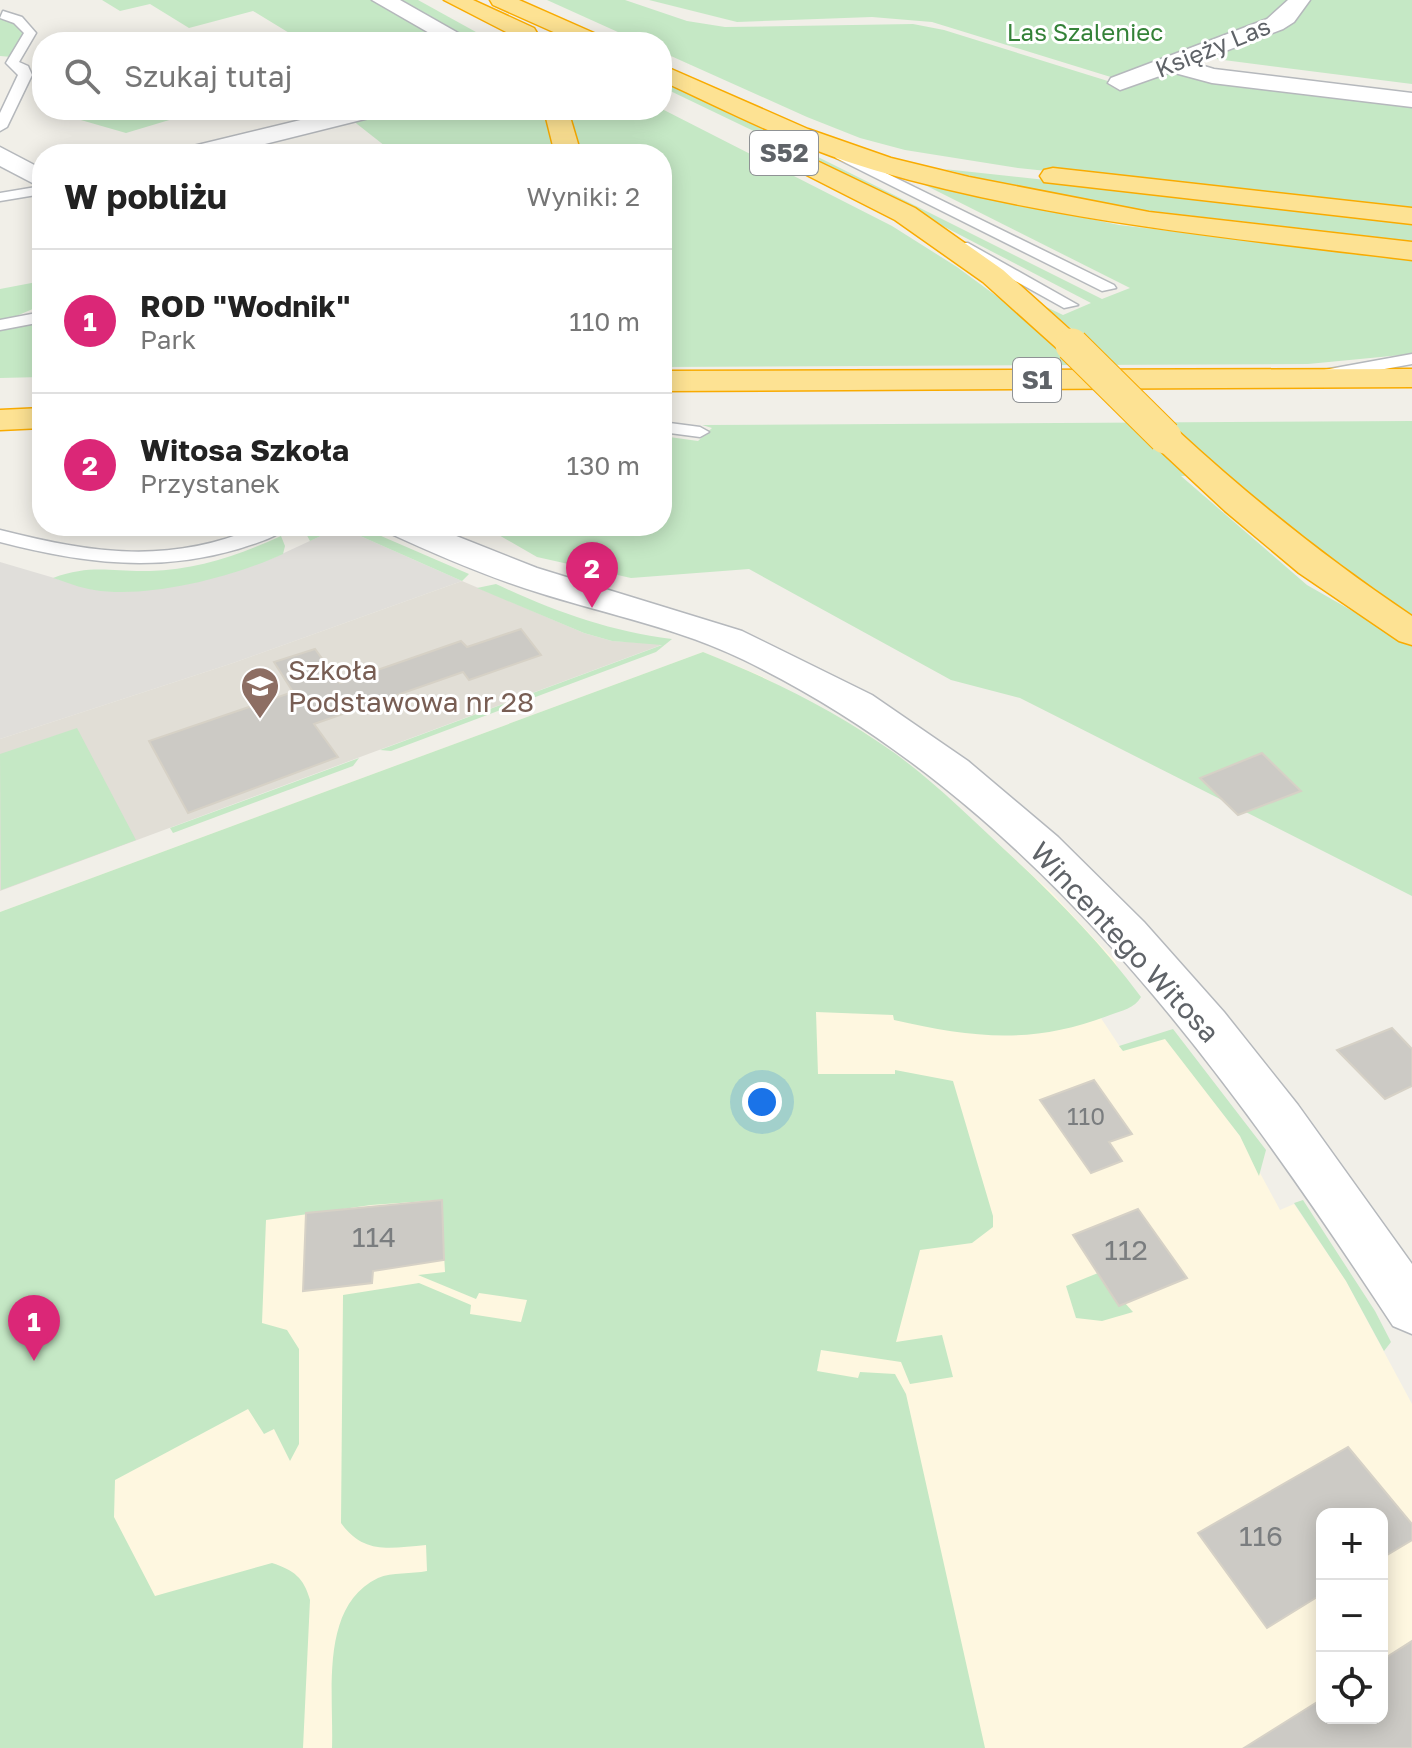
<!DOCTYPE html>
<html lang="pl">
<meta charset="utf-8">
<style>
:root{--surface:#fff;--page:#f2f2f2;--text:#222;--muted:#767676;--line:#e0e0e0;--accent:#db2777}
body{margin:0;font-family:"Golos Text",sans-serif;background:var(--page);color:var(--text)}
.controls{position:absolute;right:24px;bottom:24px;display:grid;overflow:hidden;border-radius:16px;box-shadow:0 4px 20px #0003}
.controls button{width:72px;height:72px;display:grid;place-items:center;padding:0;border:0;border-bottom:2px solid var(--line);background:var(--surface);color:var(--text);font:40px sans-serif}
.you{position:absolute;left:762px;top:1102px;width:28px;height:28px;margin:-20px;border:6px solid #fff;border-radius:50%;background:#1a73e8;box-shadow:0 0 0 12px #1a73e833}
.badge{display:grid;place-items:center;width:52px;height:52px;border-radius:50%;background:var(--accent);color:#fff;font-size:26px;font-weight:700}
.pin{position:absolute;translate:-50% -66px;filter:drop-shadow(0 2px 4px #0008)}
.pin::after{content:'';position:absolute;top:42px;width:28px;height:24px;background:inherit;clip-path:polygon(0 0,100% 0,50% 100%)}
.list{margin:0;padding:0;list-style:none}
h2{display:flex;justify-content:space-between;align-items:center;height:104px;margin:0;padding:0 32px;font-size:34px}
h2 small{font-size:26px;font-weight:400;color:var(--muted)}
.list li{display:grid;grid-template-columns:52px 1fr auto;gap:24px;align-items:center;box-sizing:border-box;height:144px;padding:0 32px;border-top:2px solid var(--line)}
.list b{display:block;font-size:30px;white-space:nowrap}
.list p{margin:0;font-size:26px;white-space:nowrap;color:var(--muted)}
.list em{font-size:26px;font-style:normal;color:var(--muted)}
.icon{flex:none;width:44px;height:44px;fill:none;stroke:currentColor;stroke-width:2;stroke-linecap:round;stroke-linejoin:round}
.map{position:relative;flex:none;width:1412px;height:1748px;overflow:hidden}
.search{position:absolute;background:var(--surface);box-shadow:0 4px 20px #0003;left:32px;top:32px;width:640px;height:88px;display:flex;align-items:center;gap:20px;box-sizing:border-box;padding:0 28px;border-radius:32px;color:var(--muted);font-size:30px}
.panel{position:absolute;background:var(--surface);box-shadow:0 4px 20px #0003;left:32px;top:144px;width:640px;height:392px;border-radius:32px}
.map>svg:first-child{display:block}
.commercial{fill:#fef7e0;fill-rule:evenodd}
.industrial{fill:#e0deda}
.education{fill:#e1ded6}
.green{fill:#c5e8c5}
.building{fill:#cccac5;stroke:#d6d1c6;stroke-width:2}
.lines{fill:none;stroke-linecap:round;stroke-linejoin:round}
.service-casing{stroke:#b5b8bc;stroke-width:3}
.minor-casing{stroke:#b5b8bc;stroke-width:3}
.tertiary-casing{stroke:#b5b8bc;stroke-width:3}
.motorway-casing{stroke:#f9ab00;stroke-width:3}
.service{fill:#fff;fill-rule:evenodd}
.minor{fill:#fff;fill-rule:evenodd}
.tertiary{fill:#fff;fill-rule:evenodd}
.motorway{fill:#fde293;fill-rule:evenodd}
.motorway-bridge-casing{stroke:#f9ab00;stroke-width:35;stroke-linecap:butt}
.motorway-bridge{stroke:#fde293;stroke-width:33}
.labels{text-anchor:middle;stroke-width:6;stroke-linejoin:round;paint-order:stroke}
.far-park-label{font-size:24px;fill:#348238;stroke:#fff}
.far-street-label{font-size:24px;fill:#5f6368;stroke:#fff}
.number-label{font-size:24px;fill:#7a7d7f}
.shield{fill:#fff;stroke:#8f9295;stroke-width:2}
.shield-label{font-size:26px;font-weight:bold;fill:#5f6368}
.education-label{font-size:28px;fill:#785e54;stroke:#fff;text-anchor:start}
.street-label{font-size:28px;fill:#5f6368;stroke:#fff}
.near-number-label{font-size:28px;fill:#7a7d7f}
</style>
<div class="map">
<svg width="1412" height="1748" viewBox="0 0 1412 1748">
<rect width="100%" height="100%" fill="#f1efe8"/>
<path class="commercial" d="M703 652 761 676 867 734 943 793 1052 893 1115 961 1130 1000 1097 1012 1122 1050 1165 1038 1240 1136 1280 1210 1294 1204 1346 1281 1412 1404V1748H244L52 1673 0 912ZM1322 1514H1382V1718H1322Z"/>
<path class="industrial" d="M340 527 462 581 233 663 0 739V562L95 590 179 585 271 559Z"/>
<path class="education" d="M462 581 584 633 612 641 664 644 0 891V739L233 663Z"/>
<g class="green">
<path d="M102 0H377L455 42H304L253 11 189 28 150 4 120 11Z"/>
<path d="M390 0H418L494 42H469Z"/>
<path d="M547 0H625L687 21 725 27 913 24 944 30 1111 82 1107 84 1116 89 1166 73 1412 103V209L1018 168 905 150 860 138 807 117 662 52V42H640Z"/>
<path d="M649 0H1291L1279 16 1114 78 932 22 872 17 737 22Z"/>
<path d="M1308 0H1412V84L1216 59Z"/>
<path d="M0 18C11 20 23 25 25 36L12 57 0 56Z"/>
<path d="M662 79 1102 299 1130 288 921 183 1119 225 1412 259V354L1308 364 662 367V154H580L568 110 662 109 892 226 957 267 1010 306 1068 330 1072 329 1038 303 1063 315 1091 303 837 171 662 87Z"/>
<path d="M46 110H149L176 118 126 133Z"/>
<path d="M381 110H543L555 154H356L385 146 352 120Z"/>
<path d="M944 169 1412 220V241L1133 209 1043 195Z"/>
<path d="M42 281V305L0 323V289Z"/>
<path d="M42 321V377L0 378V329Z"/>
<path d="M1412 421V620L1218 476H1181L1307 585 1412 645V896L1020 698 951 680 749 569 631 578 537 557 483 526H662V436L698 441 712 428 702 425Z"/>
<path d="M306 526H358L469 574 462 581 340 527 310 541 304 530Z"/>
<path d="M281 536 285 546 283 554C233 577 149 599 94 590 80 588 66 582 53 578 92 564 110 572 150 571 196 570 239 555 281 536Z"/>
<path d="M496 584C554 611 608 631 672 639L656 652 391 751 380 750 662 645 612 641 584 633 477 588Z"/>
<path d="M703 652C771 679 836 711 896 754 935 783 970 817 1005 850 1055 896 1101 943 1141 997 1135 1008 1121 1011 1110 1015 1033 1045 973 1038 894 1020L893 1015 816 1012 818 1074H895V1070L953 1081 993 1216V1227L972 1243 920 1250 896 1342 942 1335 953 1377 910 1384 901 1362 821 1350 817 1371 858 1378 860 1372 895 1374 906 1394 985 1748H332C334 1694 319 1606 378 1578 392 1572 412 1574 427 1571L426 1545C390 1548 364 1555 341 1523L343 1295 419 1283 471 1305 470 1314 521 1322 527 1300 479 1293 476 1299 418 1275 445 1272 441 1200 371 1205 266 1220 262 1323 287 1330 299 1349V1444L290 1461 274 1429 264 1434 248 1409 115 1480 114 1517 155 1596 272 1563C294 1570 304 1578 310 1600L303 1748H0V912Z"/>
<path d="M77 728 136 840 1 890 0 754Z"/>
<path d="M359 758 353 766 173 833 170 828Z"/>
<path d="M1173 1029 1266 1150 1259 1176 1240 1136 1165 1039 1123 1051 1119 1046Z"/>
<path d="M1303 1200 1375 1311 1391 1342 1384 1351 1346 1281 1294 1203Z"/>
<path d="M1098 1273 1133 1312 1102 1321 1076 1318 1066 1286Z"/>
</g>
<g class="building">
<path d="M521 629 541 655 469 680 463 672 314 724 338 757 188 813 149 741 293 692 274 662 315 649 340 683 461 641 467 647Z"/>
<path d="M1262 753 1301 791 1238 815 1200 778Z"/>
<path d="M1392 1028 1412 1049V1086L1385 1099 1337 1050Z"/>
<path d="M1094 1080 1132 1134 1109 1142 1122 1161 1091 1173 1040 1100Z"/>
<path d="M442 1200 444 1260 373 1271 372 1283 303 1291 306 1213Z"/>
<path d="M1138 1209 1187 1278 1119 1306 1073 1235Z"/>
<path d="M1348 1447 1412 1524V1540L1382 1558V1514H1322V1594L1267 1628 1198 1533Z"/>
<path d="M1412 1641V1748H1244L1322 1699V1718H1382V1660Z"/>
</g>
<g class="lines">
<defs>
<g id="service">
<path d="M3 11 22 17 36 33 19 62 28 66 32 75 7 127 0 131V113L18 75 6 63 24 33 14 23 0 18Z"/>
<path d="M841 151 1114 285 1116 288 1102 291 836 158 834 155Z"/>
<path d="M42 186V194L0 201V193Z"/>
<path d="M958 243H968L1078 305 1064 308 958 249Z"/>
<path d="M42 312V322L0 330V320Z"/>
<path d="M1412 354V364L1324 380 1315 375 1324 370Z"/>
<path d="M662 422 700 427 709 432 700 437 662 432Z"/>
<path d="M261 526H288C277 538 253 544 238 549 156 573 81 563 0 542V530C95 554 169 565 261 526Z"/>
</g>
<g id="minor">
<path d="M372 0H400L474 42H445Z"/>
<path d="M1288 0H1310L1294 22 1283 29 1194 63 1214 69 1412 93V107L1212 83 1171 72 1120 90 1108 83 1111 78 1267 19Z"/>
<path d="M342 110H384L381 115 225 154H181L185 148Z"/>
</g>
<g id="tertiary">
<path d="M0 147 42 169V188L0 166Z"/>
<path d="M383 526H431L537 568 742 631 872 695 968 761 1058 837 1144 922 1224 1012 1298 1105 1412 1264V1334L1393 1326C1222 1066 1032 800 744 660 681 629 610 615 543 594 490 578 439 556 389 533Z"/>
</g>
<g id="motorway">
<path d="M444 0H473L534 28 537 33 526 40 518 38Z"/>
<path d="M490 0H519L603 37 607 42H576L493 5Z"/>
<path d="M662 65 808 129 891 158 969 177 1149 212 1412 242V260C1232 238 1049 221 874 170 801 149 731 113 662 81Z"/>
<path d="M544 110H568L581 154H555Z"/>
<path d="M790 148 915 208 1003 270 1087 345 1083 352H1061L983 282 895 220 781 162 777 156Z"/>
<path d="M1053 168 1412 208V224L1044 182 1040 176 1044 170Z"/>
<path d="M1412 369V387L662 391V371Z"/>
<path d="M42 408V428L0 430V410Z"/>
<path d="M1165 427 1177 430C1252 499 1327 559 1412 616V645L1399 641 1299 573 1225 511 1153 444 1148 437 1153 430Z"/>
</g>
</defs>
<use href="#service" class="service-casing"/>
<use href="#minor" class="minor-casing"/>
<use href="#tertiary" class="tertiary-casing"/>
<use href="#motorway" class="motorway-casing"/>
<use href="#service" class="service"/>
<use href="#minor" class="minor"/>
<use href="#tertiary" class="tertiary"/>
<use href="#motorway" class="motorway"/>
<defs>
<path id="motorway-bridge" d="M1072 345 1165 437"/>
</defs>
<use href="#motorway-bridge" class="motorway-bridge-casing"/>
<use href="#motorway-bridge" class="motorway-bridge"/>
</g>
<defs>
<symbol id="school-pin" viewBox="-11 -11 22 30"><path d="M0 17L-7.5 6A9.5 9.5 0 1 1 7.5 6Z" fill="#8d6e63" stroke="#fff"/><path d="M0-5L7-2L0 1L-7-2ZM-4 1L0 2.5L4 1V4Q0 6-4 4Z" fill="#fff"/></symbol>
</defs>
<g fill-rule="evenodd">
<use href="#school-pin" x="238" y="664" width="44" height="60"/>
</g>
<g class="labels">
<g class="far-park-label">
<text x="1085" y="41">Las Szaleniec</text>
</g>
<g class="far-street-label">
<text transform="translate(1213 48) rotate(-22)" y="8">Księży Las</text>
</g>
<g class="number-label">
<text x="1086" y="1125">110</text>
</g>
<g class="shield">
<rect x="750" y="131" width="68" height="44" rx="6"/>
<rect x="1013" y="358" width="48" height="44" rx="6"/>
</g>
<g class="shield-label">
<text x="784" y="162">S52</text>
<text x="1037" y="389">S1</text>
</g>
<g class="education-label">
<text x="288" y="680">Szkoła<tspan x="288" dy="32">Podstawowa nr 28</tspan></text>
</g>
<g class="street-label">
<text transform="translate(1125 942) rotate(47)" y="10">Wincentego Witosa</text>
</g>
<g class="near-number-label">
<text x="374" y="1247">114</text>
<text x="1126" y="1260">112</text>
<text x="1261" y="1546">116</text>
</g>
</g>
</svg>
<div class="controls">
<button>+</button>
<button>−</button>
<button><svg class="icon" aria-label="locate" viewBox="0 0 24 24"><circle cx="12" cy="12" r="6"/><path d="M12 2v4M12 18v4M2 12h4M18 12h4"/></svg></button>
</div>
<div class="you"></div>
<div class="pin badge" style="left:34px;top:1361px">1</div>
<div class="pin badge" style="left:592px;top:608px">2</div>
<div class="search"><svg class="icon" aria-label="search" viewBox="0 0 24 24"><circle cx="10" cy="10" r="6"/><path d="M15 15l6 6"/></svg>Szukaj tutaj</div>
<section class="panel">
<h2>W pobliżu<small>Wyniki: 2</small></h2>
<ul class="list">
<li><span class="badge">1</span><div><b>ROD &quot;Wodnik&quot;</b><p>Park</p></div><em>110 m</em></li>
<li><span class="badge">2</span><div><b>Witosa Szkoła</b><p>Przystanek</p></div><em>130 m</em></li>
</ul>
</section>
</div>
